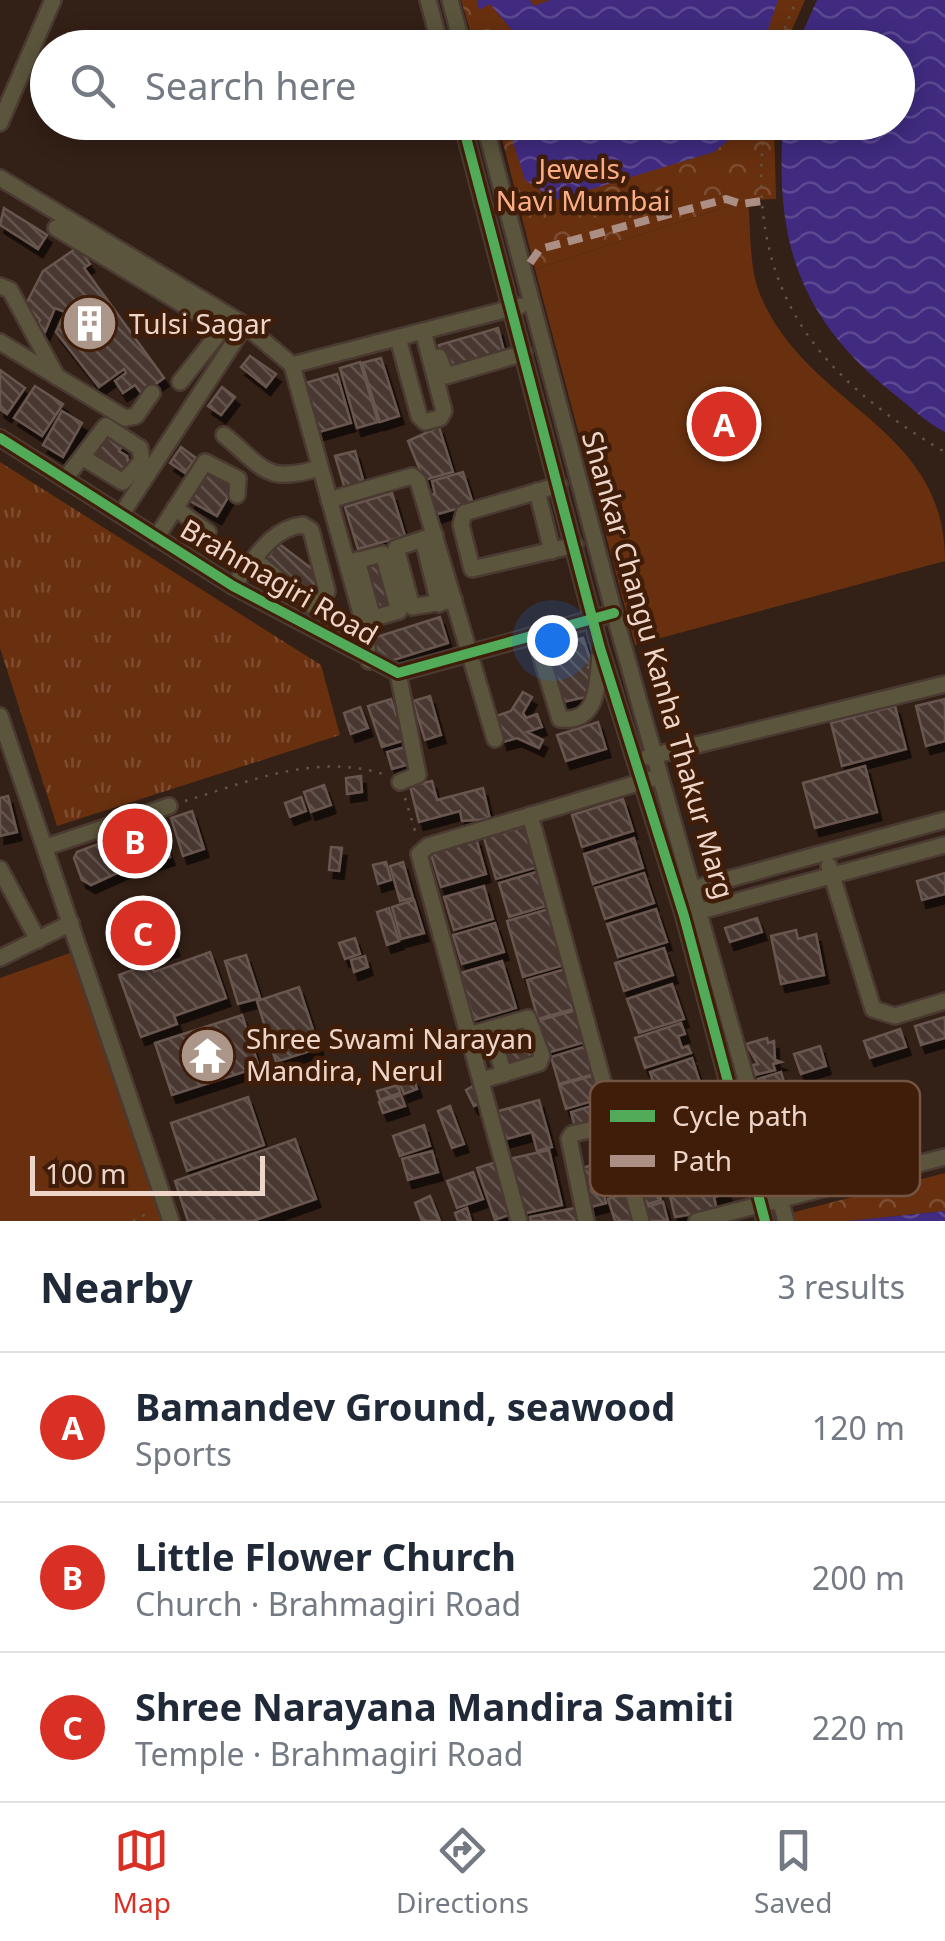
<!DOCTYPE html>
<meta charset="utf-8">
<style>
:root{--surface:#fff;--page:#f2f2f3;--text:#1f2937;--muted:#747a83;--line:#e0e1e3;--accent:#d93025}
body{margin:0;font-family:"Noto Sans",sans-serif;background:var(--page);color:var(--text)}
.scale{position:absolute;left:30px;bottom:25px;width:235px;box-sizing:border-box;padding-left:10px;border:5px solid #edd5c9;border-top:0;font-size:28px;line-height:35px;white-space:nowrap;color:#edd5c9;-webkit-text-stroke:8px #401d09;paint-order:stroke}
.you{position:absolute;left:552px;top:640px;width:35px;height:35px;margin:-25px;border:8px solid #fff;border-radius:50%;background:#1a73e8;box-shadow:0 0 0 15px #1a73e833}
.badge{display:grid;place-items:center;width:65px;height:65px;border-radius:50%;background:var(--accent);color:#fff;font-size:32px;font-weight:700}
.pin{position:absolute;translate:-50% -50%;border:5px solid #fff;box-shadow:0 2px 10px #0006}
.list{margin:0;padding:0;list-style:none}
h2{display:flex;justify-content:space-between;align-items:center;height:130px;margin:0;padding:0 40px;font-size:42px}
h2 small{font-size:32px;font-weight:400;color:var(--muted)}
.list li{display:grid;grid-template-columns:65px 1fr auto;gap:30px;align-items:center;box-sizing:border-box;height:150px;padding:0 40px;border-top:2px solid var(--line)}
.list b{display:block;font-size:38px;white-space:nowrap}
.list p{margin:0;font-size:32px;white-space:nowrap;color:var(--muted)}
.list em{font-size:32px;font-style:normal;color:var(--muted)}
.icon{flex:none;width:55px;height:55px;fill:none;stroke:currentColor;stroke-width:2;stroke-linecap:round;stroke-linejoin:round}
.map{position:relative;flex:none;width:945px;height:1221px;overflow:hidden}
.search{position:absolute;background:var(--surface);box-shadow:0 5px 25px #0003;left:30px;right:30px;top:30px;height:110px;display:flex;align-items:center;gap:25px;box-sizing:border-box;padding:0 35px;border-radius:55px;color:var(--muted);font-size:38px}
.sheet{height:580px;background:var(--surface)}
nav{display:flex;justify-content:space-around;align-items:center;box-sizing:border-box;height:140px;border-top:2px solid var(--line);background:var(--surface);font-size:28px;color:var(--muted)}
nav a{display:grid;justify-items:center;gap:5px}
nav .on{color:var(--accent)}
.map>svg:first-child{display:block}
.grass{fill:url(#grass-tufts)}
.park{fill:url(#park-crowns)}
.garden{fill:#68300f}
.water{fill:url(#water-waves)}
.building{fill:url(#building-back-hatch);stroke:#685650;stroke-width:2.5;filter:url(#shadow)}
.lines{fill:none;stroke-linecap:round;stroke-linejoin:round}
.minor-casing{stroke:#4a3a32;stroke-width:20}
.path{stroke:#5f5646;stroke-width:2.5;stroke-dasharray:2.5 8;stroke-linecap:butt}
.minor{stroke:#5b553d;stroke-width:15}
.quiet{stroke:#ac8f84;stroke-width:8;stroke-dasharray:15 8;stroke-linecap:butt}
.cycleway-casing{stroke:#401d09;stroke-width:16}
.cycleway{stroke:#51ab58;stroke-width:10}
.labels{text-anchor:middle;stroke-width:9;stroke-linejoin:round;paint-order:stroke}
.park-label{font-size:28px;fill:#fcad86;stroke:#401d09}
.poi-label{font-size:28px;fill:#edd5c9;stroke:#401d09;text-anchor:start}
.street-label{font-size:28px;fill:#edd5c9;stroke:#401d09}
.key{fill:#401d09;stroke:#745443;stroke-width:2.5}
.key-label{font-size:28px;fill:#edd5c9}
</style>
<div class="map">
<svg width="945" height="1221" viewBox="0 0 945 1221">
<defs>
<pattern id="grass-tufts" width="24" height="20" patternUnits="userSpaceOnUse" patternTransform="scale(2.5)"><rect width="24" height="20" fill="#68300f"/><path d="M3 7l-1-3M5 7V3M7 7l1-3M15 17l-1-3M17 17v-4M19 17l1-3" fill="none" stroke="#7e4d31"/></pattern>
<pattern id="park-crowns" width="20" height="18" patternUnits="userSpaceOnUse" patternTransform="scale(2.5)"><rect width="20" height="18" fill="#68300f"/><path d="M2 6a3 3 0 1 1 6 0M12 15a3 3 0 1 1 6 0" fill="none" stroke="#7e4d31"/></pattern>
<pattern id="water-waves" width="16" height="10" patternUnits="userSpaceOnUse" patternTransform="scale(2.5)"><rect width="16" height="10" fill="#402b80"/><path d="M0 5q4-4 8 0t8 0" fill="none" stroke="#5c4991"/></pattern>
<pattern id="building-back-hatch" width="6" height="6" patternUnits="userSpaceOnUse" patternTransform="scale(2.5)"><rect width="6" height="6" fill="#483832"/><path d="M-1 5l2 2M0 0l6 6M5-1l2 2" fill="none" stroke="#63544e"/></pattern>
<filter id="shadow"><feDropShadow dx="4.5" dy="8" stdDeviation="0" flood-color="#0009"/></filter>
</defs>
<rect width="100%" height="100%" fill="#332016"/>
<path class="grass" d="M0 462 321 665 340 735 57 826 0 648Z"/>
<g class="park">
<path d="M461 0H805L784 48 475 47Z"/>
<path d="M498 123H774L776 199 748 200 535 269Z"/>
<path d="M945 1173V1211L849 1221H790L787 1214Z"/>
</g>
<g class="garden">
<path d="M748 200C751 228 749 266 759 292 807 410 945 423 945 561L635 645 535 269Z"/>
<path d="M70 953 165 1204 170 1221H0V978Z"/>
</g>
<g class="water">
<path d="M477 0H530L534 6 550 0H778L762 47 506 48 516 35 490 4 479 10Z"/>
<path d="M817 0H945V432C925 422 907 404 889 390 797 315 775 238 783 123L898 122V48L796 47Z"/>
<path d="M507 123V122L750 123 714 152 555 200 525 180Z"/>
<path d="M945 1211V1221H849Z"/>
</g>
<g class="building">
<path d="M4 208 47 235 38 249 0 225Z"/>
<path d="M78 247 90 264 84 268 164 378 142 394 135 385 123 393 115 381 126 373 124 369 99 387 56 332 65 312 55 308 45 332 36 328 40 320 26 304 43 271Z"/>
<path d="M498 328 504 351 446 368 439 345Z"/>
<path d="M250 356 276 374 266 387 241 367Z"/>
<path d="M381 358 399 416 380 422 362 363Z"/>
<path d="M360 362 378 422 357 428 340 368Z"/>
<path d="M0 370 25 388 7 414 0 409Z"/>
<path d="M337 374 351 423 312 434 298 385Z"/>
<path d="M35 386 63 404 42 436 14 418Z"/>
<path d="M222 387 235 397 221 415 208 406Z"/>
<path d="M62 411 82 423 63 457 43 445Z"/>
<path d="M439 427 453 472 424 480 408 441Z"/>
<path d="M107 430 125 441 119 451 127 456 129 466 121 479 91 455Z"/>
<path d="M181 447 196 458 185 473 170 463Z"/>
<path d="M355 451 364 483 345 489 335 456Z"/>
<path d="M209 467 237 482 217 516 190 501Z"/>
<path d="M463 472 473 504 435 515 429 495 435 494 432 481Z"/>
<path d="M392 493 405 536 358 549 345 507Z"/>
<path d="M278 543 320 575 308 592 266 560Z"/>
<path d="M380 558 395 609 378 614 364 564Z"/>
<path d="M440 617 448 643 381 664 373 638Z"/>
<path d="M583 638 592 665 587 668 592 666 595 676 588 677 591 688 586 697 563 702 543 648Z"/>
<path d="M523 692 532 697 523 713 526 718 537 714 542 727 527 732 543 740 539 748 517 738 503 742 496 716 511 711Z"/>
<path d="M430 696 441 735 425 740 413 701Z"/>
<path d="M391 699 396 715 401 714 409 739 382 747 368 706Z"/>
<path d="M945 699V741L926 746 916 706Z"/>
<path d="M895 706 906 749 842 766 831 723Z"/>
<path d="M360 707 368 728 351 734 344 713Z"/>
<path d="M598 722 606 749 566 761 557 735Z"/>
<path d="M405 747 410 764 392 769 387 752Z"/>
<path d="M865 766 877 812 815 828 803 783Z"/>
<path d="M361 776 362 792 347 794 346 778Z"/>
<path d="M432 781 437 800 483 788 490 819 462 821 460 811 419 822 410 786Z"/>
<path d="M324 785 331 805 311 812 304 792Z"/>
<path d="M8 796 17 832 0 836V798Z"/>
<path d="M301 797 306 811 290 817 285 803Z"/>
<path d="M623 799 633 831 582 847 572 815Z"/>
<path d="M192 811 204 849 183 856 171 818Z"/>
<path d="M155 815 170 857 152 863 150 858 91 885 82 880 74 858 77 852 135 830 133 824Z"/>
<path d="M526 826 538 867 496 879 484 838Z"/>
<path d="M476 838 486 874 441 887 430 851Z"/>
<path d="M634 838 643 868 593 884 584 854Z"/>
<path d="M331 847 342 848 339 871 329 870Z"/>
<path d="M386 862 391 880 378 884 373 865Z"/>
<path d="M403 862 413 898 400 901 390 866Z"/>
<path d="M543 870 553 904 509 917 499 883Z"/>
<path d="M644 873 654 903 605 919 595 888Z"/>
<path d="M945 873V894L922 900 917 881Z"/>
<path d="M484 886 493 919 454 930 444 897Z"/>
<path d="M414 900 424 933 401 939 392 907Z"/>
<path d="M159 901 175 948 126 965 110 918Z"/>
<path d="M389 908 399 941 387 945 377 912Z"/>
<path d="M552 908 568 964 523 977 507 921Z"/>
<path d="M656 909 667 942 618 957 607 924Z"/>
<path d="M757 918 762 932 730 942 725 928Z"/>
<path d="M495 923 504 952 462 964 453 935Z"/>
<path d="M796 930 798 939 816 934 824 975 781 984 771 936Z"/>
<path d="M355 938 360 954 345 959 339 943Z"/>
<path d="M664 948 673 975 624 991 615 963Z"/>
<path d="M210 952 226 998 174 1016 177 1024 141 1037 119 975 151 963 154 972Z"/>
<path d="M246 955 260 998 238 1004 225 961Z"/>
<path d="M365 956 368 967 354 972 351 960Z"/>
<path d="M502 961 516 1008 474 1020 460 973Z"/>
<path d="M569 968 580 1007 538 1019 527 980Z"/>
<path d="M672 984 684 1019 639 1033 627 999Z"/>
<path d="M299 987 319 1048 276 1062 257 1001Z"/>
<path d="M580 1009 589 1041 547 1053 537 1021Z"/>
<path d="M242 1015 259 1067 172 1095 155 1043Z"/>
<path d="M945 1017V1038L921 1045 915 1026Z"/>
<path d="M681 1023 685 1034 678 1036 682 1048 688 1046 691 1053 645 1068 635 1038Z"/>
<path d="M528 1025 539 1056 509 1066 499 1035Z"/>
<path d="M900 1029 906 1047 870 1058 864 1041Z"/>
<path d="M767 1038 768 1043 774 1041 775 1060 781 1062 773 1064 775 1070 755 1075 753 1065 758 1064 746 1044Z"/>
<path d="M590 1045 598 1073 559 1084 551 1057Z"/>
<path d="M820 1046 826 1066 801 1074 794 1054Z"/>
<path d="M692 1058 701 1086 659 1100 650 1072Z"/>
<path d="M781 1072 786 1089 762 1096 758 1079Z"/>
<path d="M592 1076 599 1099 566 1109 559 1085Z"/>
<path d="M414 1079 417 1089 404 1094 400 1084Z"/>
<path d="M477 1084 485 1101 474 1106 466 1090Z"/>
<path d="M398 1085 400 1093 380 1100 377 1091Z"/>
<path d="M401 1095 405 1106 383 1113 379 1102Z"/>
<path d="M248 1097 264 1145 187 1171 171 1123Z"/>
<path d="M539 1100 552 1147 537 1151 532 1132 503 1140 495 1112Z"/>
<path d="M605 1102 610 1121 576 1131 571 1112Z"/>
<path d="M450 1106 464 1144 452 1148 438 1111Z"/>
<path d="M424 1125 430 1146 400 1156 393 1136Z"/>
<path d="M295 1139 316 1199 253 1221H188L175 1181Z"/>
<path d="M549 1150 562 1205 522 1214 509 1159Z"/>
<path d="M432 1151 438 1172 408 1180 402 1159Z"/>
<path d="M496 1162 514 1213 495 1220 477 1168Z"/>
<path d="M595 1164 606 1203 587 1208 576 1170Z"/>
<path d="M704 1169 707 1179 722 1175 727 1193 714 1197 717 1210 675 1217 667 1183Z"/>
<path d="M473 1172 483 1199 457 1208 447 1181Z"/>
<path d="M654 1179 661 1200 642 1206 636 1184Z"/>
<path d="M626 1193 635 1221H615L608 1199Z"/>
<path d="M430 1196 440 1221H422L415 1203Z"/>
<path d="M663 1202 668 1221H647L643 1208Z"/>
<path d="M467 1208 471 1221H458L455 1213Z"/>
<path d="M575 1208 578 1221H531L530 1217Z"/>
</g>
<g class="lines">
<defs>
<g id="minor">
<path d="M428 0 441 48"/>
<path d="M450 0 463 48"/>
<path d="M462 122 600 648 684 916 765 1221"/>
<path d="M484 122 614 613 786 1221"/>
<path d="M0 123 53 0"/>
<path d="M0 178 245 325 292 365 520 306"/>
<path d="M56 228 212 322 216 337 180 382"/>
<path d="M0 286 10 290 57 377"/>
<path d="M398 338 419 416 425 422 440 418 444 411 423 331"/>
<path d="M0 342 125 418 136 416 152 393"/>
<path d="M439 357 446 376 524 353"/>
<path d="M292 365 363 621 369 661"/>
<path d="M224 435C265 469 265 484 320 468"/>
<path d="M0 438 233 586 398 673 604 616"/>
<path d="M65 479 104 428 106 426 140 448 142 461 123 482 82 457"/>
<path d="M559 485 464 513 461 525 472 569 575 545"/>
<path d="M537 491 552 551"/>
<path d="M329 500 412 476 418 481 495 739"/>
<path d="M175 508 208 532"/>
<path d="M121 515 245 325"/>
<path d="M435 535 396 548 412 607 454 600"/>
<path d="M156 538 205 462 238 479 237 495"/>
<path d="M423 539 439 604"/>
<path d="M357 560 373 619"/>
<path d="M347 563 383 554 399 611 363 621"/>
<path d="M233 586C253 562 270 528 303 525L311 530 327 591 324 600 311 605 255 560"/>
<path d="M535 636 560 719C599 723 597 684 600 656"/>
<path d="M398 673 418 775 400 782"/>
<path d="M0 716 171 1221"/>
<path d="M648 757 945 684"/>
<path d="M530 815 641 1221"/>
<path d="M46 847 169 806"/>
<path d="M829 866 873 1009 895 1016 945 1001"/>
<path d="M0 869 38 940"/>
<path d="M685 891 945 820"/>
<path d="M693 913 945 845"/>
<path d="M0 958 71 923"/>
<path d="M490 1029 504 1074"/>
<path d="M469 1035 528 1018 542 1056 539 1063 483 1080"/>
<path d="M817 1158 825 1188"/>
<path d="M519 1221 419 854 428 846 651 779"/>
<path d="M586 1221 569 1139 572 1134 615 1124"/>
<path d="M697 1221 945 1157"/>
</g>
</defs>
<use href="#minor" class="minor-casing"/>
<g class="path">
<path d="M777 48 796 0"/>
<path d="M765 122C744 283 811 374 945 452"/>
<path d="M405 798 416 834"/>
<path d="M185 801C250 781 318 752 386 775"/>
<path d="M133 1221 150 1212"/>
</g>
<use href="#minor" class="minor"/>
<path class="quiet" d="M530 263 540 249 726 199 741 204 762 201"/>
<defs>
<g id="cycleway">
<path d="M462 122 600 648 684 916 765 1221"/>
<path d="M0 438 233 586 398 673 614 613"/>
</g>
</defs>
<use href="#cycleway" class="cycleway-casing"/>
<use href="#cycleway" class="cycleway"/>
</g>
<defs>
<symbol id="building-disc" viewBox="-11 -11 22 22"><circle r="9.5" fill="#ac968a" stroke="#401d09"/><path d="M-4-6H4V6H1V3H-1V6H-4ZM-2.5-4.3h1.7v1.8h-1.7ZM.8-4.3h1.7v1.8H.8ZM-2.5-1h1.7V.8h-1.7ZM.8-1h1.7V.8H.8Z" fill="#fff"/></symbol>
<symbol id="temple-disc" viewBox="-11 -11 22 22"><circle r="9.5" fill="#ac968a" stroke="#401d09"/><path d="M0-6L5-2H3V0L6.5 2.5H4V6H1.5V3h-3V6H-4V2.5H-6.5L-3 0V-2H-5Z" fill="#fff"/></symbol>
</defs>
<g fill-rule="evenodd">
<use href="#building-disc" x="58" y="292" width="63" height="63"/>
<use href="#temple-disc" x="176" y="1024" width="63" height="63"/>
</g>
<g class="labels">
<g class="park-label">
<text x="583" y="179">Jewels,<tspan x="583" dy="32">Navi Mumbai</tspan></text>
</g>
<g class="poi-label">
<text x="129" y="334">Tulsi Sagar</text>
<text x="246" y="1049">Shree Swami Narayan<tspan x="246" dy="32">Mandira, Nerul</tspan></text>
</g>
<g class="street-label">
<text transform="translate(279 582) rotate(30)" y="10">Brahmagiri Road</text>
<text transform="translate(658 665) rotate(74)" y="10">Shankar Changu Kanha Thakur Marg</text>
</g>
</g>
<rect x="590" y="1081" width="330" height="115" rx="15" class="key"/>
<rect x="610" y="1110" width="45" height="12" fill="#51ab58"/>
<rect x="610" y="1155" width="45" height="12" fill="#ac8f84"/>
<g class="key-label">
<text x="672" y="1126">Cycle path</text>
<text x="672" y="1171">Path</text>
</g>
</svg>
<div class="scale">100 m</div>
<div class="you"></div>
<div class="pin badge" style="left:724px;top:424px">A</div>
<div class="pin badge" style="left:135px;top:841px">B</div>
<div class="pin badge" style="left:143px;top:933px">C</div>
<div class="search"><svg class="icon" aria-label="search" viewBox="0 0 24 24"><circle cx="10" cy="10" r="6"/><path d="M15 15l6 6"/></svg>Search here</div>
</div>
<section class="sheet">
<h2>Nearby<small>3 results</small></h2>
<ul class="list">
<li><span class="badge">A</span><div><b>Bamandev Ground, seawood</b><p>Sports</p></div><em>120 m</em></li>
<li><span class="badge">B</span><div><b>Little Flower Church</b><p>Church · Brahmagiri Road</p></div><em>200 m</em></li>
<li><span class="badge">C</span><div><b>Shree Narayana Mandira Samiti</b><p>Temple · Brahmagiri Road</p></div><em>220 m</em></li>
</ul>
</section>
<nav>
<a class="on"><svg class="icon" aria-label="map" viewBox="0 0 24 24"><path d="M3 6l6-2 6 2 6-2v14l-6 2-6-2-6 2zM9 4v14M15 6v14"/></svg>Map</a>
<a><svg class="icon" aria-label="directions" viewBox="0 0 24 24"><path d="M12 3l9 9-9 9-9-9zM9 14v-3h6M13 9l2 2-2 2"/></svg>Directions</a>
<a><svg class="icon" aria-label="saved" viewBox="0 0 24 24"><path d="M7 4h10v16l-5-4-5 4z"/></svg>Saved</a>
</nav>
